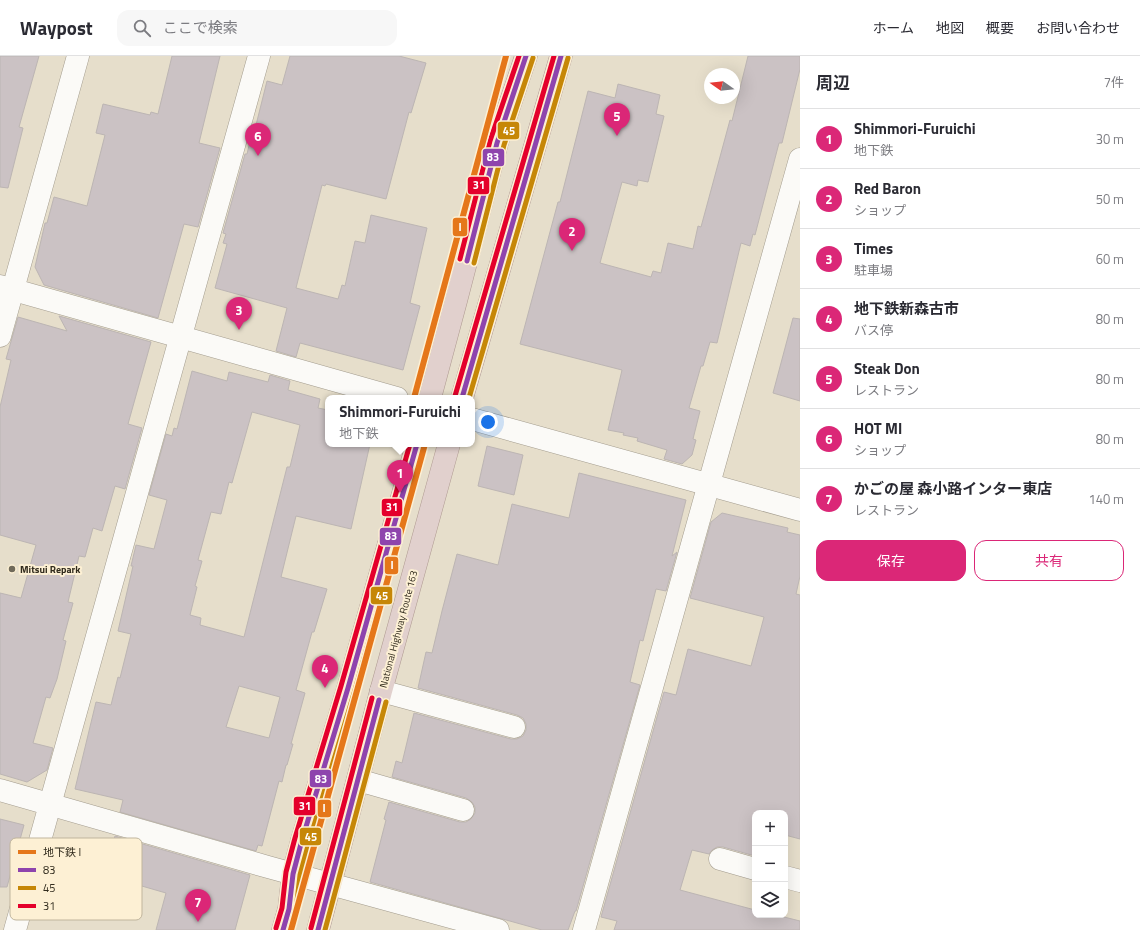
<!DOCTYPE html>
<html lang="ja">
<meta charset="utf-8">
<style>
:root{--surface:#fff;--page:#f7f7f7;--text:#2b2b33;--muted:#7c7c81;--line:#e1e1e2;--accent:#db2777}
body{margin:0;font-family:"Titillium Web","Noto Sans JP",sans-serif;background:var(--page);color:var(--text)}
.controls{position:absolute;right:12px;bottom:12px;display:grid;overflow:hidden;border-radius:8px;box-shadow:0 4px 16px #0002}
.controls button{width:36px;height:36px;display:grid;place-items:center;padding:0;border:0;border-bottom:1px solid var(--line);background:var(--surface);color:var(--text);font:20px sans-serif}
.compass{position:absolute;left:704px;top:12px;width:36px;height:36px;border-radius:50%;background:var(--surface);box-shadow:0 4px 16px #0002;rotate:284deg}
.you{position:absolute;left:488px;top:366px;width:14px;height:14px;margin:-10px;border:3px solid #fff;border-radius:50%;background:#1a73e8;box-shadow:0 0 0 6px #1a73e833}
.badge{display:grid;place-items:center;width:26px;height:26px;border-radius:50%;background:var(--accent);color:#fff;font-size:13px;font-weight:700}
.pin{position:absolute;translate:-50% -33px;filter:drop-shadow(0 1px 2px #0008)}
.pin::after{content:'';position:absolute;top:21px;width:14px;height:12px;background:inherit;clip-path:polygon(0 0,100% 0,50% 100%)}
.popup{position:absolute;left:325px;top:339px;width:150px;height:52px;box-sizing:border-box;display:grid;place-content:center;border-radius:8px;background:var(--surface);filter:drop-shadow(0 1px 3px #0005);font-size:13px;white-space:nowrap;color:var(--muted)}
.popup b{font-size:15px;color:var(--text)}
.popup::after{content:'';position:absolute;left:50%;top:100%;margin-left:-8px;border:8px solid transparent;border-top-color:var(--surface)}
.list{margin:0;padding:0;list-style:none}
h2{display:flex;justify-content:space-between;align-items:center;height:52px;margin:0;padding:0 16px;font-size:17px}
h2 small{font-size:13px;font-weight:400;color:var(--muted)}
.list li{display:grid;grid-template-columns:26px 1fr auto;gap:12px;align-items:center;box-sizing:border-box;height:60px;padding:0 16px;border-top:1px solid var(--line)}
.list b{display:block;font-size:15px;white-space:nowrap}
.list p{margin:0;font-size:13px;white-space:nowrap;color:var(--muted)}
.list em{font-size:13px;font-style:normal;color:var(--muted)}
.actions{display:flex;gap:8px;padding:12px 16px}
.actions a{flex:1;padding:9px 0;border:1px solid var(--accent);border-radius:12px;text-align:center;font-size:14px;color:var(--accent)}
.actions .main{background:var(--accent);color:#fff}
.icon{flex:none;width:22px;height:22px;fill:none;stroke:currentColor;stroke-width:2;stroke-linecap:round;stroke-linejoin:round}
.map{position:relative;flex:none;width:800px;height:874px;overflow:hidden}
header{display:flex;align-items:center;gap:24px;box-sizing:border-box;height:56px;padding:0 20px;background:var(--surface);border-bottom:1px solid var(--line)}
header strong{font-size:19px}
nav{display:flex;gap:22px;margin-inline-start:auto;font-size:14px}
.search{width:280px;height:36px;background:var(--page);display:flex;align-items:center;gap:10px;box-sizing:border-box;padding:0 14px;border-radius:12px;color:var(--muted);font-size:15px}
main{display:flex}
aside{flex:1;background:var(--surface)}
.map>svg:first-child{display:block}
.building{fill:#cbc2c4;stroke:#bcb5b3;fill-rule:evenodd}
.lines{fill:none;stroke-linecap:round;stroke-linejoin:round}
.minor-casing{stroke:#a29b8d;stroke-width:23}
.highway-casing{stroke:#af9a91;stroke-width:23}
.minor{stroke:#fbfaf7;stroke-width:22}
.highway{stroke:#e1d0cd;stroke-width:22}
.bus-1-casing{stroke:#fdf0d4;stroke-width:8}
.bus-2-casing{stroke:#fdf0d4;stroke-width:8}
.bus-3-casing{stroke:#fdf0d4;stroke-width:8}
.bus-1{stroke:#8e44ad;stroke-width:5}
.bus-2{stroke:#c68707;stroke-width:5}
.bus-3{stroke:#e4002b;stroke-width:5}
.metro-1-casing{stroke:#fdf0d4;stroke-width:9}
.metro-1{stroke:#e5771a;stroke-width:6}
.poi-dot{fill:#706a5a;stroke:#fdf0d4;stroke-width:1.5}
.labels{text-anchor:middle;stroke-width:4;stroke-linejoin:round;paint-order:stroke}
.poi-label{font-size:10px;font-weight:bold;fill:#312b1d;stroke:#fdf0d4;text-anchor:start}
.street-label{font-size:10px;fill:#312b1d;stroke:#fdf0d4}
.key{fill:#fdf0d4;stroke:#c0b59d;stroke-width:1}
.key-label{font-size:11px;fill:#312b1d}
.line-badge{stroke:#fdf0d4;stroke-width:1.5}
.badge-label{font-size:11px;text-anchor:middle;font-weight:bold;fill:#fff}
</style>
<header>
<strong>Waypost</strong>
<div class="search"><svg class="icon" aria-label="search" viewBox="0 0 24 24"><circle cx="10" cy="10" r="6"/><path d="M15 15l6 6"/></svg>ここで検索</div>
<nav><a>ホーム</a><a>地図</a><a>概要</a><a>お問い合わせ</a></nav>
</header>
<main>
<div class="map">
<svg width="800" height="874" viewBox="0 0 800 874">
<rect width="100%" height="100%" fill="#e6decb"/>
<g class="building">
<path d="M0 0H39L19 71 23 72 8 132 0 131Z"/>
<path d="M172 0H220L199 87 220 92 198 171 184 168 158 262 44 229 35 211 45 167H47L54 141 87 150 105 79 96 77 103 48 150 59 151 56 158 58Z"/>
<path d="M290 0H399L426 7 411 57 409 56 386 143 326 128 325 130 322 129 296 232 338 243 342 229 345 230 355 185 365 187 371 159 427 172 410 247 420 250 403 314 300 287 296 301 276 295 287 252 215 232 227 188 223 187 226 178 223 177 245 98H247L252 77H254L267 25 282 29Z"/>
<path d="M748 0H800V13L782 87H779L755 179 753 178 750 190 741 187 717 287 710 286 703 310H701L689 352 700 355 693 383 696 384 692 399 682 408 664 403 667 394 637 385 638 382 623 379 624 377 608 374 622 314 520 288 558 146H560L588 35 615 42 618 28 660 39 656 58 664 60 648 126 638 124 637 130 622 126 600 207 651 221 653 215 661 217 668 187 693 193 698 170 701 171 730 64 732 65Z"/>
<path d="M59 260 151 286 128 368 142 372 125 433 115 430 102 475 93 472 85 501 79 500 68 546 73 547 63 584 66 585 57 623 50 642 46 641 33 687 53 692 47 714 27 726 0 718V537L21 542 36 489 0 479V351L11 304 6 303 18 261 67 275Z"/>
<path d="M793 262 800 263V345L773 337Z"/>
<path d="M192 315 227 325 229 316 268 326 270 319 290 325 288 334 320 343 318 352 328 354V388H370L351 473 296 460 281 521 327 533 314 576H312L296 634 305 637 291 688H293L287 709H286L282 726 279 725 262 790 258 789 256 795 120 756 123 744 75 733 96 646 111 649 118 621 120 622 131 578 118 575 133 510H131L136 489 154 493 167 444 149 439 166 378 172 380 174 372 177 373ZM252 356 300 369 290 411H287L244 581 200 569 201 562 190 559 197 531 195 530 202 505 198 504 211 456 221 458 229 426 232 427ZM239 630 280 641 269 682 226 671Z"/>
<path d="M487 390 523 399 514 439 478 430Z"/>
<path d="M579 417 686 444 672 500 677 496 666 535 656 533 643 585 640 584 630 626 640 629 576 855H575L568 874H542L370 826 386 764 384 763 389 746 460 766H466L471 763 475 757V751L472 746 466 742 392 721 396 705 402 707 414 657 511 683H517L523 680 526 674V668L523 662 517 659 418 632 426 596 432 597 442 555 457 498 498 509 512 448 569 462Z"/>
<path d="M722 457 788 472 787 476 800 479V520L796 538 800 539V783L785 779V757H755V800L723 791H717L712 794 709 798 692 794 680 834 755 854V859H776L800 865V874H614L617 865 601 861 664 636 676 639 688 593 751 610 764 561 690 542 711 466Z"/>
<path d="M0 763 24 769 7 831H0Z"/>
<path d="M115 780 250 819 235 874H156L166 837 121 824 118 835 78 824 84 801 92 804 98 785 112 789Z"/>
</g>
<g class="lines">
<defs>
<g id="minor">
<path d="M0 230 397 342"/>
<path d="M0 280 78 0"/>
<path d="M472 363 800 454"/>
<path d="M381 635 514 671"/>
<path d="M358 724 463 754"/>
<path d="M0 734 268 811 498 874"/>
<path d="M720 803 755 813"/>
<path d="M785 821 800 825"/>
<path d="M15 874 259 0"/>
<path d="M584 874 800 103"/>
</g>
<g id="highway">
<path d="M430 342 456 245 497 87 526 0"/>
<path d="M462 342 561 0"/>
<path d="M283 874 289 853 293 818 302 784 348 632 417 388"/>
<path d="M318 874 381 635 449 388"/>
</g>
</defs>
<use href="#minor" class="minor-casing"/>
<use href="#highway" class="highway-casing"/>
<use href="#minor" class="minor"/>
<use href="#highway" class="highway"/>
<defs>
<g id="bus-1">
<path d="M467 205 497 87 526 0"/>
<path d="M462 342 561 0"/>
<path d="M283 874 289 853 293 818 302 784 348 632 417 388"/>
<path d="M318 874 379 644"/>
</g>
<g id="bus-2">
<path d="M474 207 504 89 533 2"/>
<path d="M469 342 568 2"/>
<path d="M290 874 296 854 300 819 309 786 355 634 424 390"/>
<path d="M325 874 386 646"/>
</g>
<g id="bus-3">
<path d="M460 203 490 85 519 0"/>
<path d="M455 340 554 0"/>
<path d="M276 872 282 852 286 816 295 782 341 630 410 388"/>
<path d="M311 872 372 642"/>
</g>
</defs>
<use href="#bus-1" class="bus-1-casing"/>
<use href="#bus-2" class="bus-2-casing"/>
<use href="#bus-3" class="bus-3-casing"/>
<use href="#bus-1" class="bus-1"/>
<use href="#bus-2" class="bus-2"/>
<use href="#bus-3" class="bus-3"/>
<defs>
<g id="metro-1">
<path d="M414 342 506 0"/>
<path d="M291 874 425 388"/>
</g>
</defs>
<use href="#metro-1" class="metro-1-casing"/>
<use href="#metro-1" class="metro-1"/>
</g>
<circle class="poi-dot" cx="12" cy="513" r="4"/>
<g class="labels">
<g class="poi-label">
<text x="20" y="517">Mitsui Repark</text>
</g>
<g class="street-label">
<text transform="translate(398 573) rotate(-75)" y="4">National Highway Route 163</text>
</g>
</g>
<rect x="10" y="782" width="132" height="82" rx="6" class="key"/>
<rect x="18" y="794" width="18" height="4" fill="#e5771a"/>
<rect x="18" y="812" width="18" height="4" fill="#8e44ad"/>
<rect x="18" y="830" width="18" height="4" fill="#c68707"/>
<rect x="18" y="848" width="18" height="4" fill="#e4002b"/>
<g class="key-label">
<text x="43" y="800">地下鉄 I</text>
<text x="43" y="818">83</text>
<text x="43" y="836">45</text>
<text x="43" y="854">31</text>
</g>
<g class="line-badge">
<rect x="497" y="65" width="23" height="19" rx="4" fill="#c68707"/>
<rect x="482" y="92" width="23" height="19" rx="4" fill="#8e44ad"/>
<rect x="467" y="120" width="23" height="19" rx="4" fill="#e4002b"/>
<rect x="452" y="161" width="16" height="20" rx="4" fill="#e5771a"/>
<rect x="381" y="442" width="22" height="19" rx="4" fill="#e4002b"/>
<rect x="379" y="471" width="23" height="19" rx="4" fill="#8e44ad"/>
<rect x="384" y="500" width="15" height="19" rx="4" fill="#e5771a"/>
<rect x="370" y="530" width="23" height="19" rx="4" fill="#c68707"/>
<rect x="309" y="713" width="23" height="19" rx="4" fill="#8e44ad"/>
<rect x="293" y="740" width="23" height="20" rx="4" fill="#e4002b"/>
<rect x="317" y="743" width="15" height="19" rx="4" fill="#e5771a"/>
<rect x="299" y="771" width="23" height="19" rx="4" fill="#c68707"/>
</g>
<g class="badge-label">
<text x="509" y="79">45</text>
<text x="493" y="105">83</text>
<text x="479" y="133">31</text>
<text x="460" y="175">I</text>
<text x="392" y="455">31</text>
<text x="391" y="484">83</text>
<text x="392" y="513">I</text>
<text x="382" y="544">45</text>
<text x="321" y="727">83</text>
<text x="305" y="754">31</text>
<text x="324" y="756">I</text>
<text x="311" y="785">45</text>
</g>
</svg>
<div class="controls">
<button>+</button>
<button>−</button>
<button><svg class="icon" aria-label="layers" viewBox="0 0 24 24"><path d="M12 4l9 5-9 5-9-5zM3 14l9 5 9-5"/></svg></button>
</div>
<svg class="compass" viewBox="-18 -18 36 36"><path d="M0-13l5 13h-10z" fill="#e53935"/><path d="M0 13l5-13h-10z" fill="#7c7c81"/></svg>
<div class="you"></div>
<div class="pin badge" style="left:400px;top:437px">1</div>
<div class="popup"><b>Shimmori-Furuichi</b>地下鉄</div>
<div class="pin badge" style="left:572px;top:195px">2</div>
<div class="pin badge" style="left:239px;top:274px">3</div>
<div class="pin badge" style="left:325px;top:632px">4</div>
<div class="pin badge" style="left:617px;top:80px">5</div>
<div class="pin badge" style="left:258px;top:100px">6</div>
<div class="pin badge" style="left:198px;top:866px">7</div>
</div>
<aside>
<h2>周辺<small>7件</small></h2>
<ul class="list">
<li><span class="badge">1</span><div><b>Shimmori-Furuichi</b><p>地下鉄</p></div><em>30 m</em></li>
<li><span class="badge">2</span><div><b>Red Baron</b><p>ショップ</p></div><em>50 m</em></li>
<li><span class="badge">3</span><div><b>Times</b><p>駐車場</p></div><em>60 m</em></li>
<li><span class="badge">4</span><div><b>地下鉄新森古市</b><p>バス停</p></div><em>80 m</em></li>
<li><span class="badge">5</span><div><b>Steak Don</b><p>レストラン</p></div><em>80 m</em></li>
<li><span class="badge">6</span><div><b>HOT MI</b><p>ショップ</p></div><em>80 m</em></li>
<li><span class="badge">7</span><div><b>かごの屋 森小路インター東店</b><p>レストラン</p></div><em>140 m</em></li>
</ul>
<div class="actions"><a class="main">保存</a><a>共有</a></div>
</aside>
</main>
